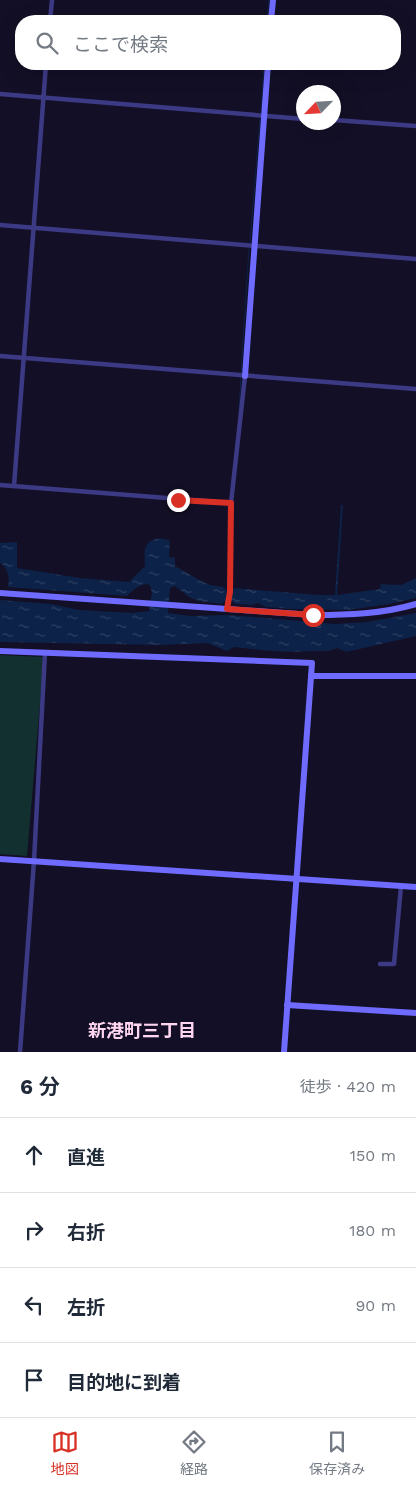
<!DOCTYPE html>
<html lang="ja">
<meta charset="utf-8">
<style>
:root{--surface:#fff;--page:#f6f6f7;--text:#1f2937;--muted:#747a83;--line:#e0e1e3;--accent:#d93025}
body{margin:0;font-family:"Work Sans","Noto Sans JP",sans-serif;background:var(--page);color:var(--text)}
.compass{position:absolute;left:296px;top:85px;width:45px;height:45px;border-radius:50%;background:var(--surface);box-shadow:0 5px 20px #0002;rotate:245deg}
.stop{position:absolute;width:15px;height:15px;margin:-11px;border:4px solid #d93025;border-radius:50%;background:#fff}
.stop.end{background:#d93025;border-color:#fff;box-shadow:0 1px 5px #0008}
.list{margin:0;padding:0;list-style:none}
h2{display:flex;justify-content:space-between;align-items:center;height:65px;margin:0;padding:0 20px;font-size:21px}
h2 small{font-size:16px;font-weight:400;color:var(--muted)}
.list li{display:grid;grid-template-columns:32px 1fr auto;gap:15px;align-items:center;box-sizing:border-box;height:75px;padding:0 20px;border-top:1px solid var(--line)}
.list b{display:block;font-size:19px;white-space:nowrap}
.list em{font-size:16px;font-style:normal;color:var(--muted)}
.icon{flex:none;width:28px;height:28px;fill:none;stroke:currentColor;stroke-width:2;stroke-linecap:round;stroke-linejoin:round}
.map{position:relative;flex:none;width:416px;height:1052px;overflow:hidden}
.search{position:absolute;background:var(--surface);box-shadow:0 5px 20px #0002;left:15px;right:15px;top:15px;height:55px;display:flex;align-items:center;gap:12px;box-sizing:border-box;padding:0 18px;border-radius:20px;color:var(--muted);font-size:19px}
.sheet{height:365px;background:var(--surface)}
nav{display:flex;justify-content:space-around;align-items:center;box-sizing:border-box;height:70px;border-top:1px solid var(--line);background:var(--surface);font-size:14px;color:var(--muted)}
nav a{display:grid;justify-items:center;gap:2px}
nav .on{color:var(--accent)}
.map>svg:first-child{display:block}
.park{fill:#12302f}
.water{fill:url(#water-ripples)}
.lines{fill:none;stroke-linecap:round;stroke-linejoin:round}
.stream{stroke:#0c2248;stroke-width:1}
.street{stroke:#3d3a85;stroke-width:4.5}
.secondary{stroke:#6f6bff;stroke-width:6}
.route{stroke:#d93025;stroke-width:6}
.labels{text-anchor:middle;stroke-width:4.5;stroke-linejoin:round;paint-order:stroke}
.neighbourhood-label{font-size:18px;font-weight:bold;fill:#ffd6f0;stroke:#130f26}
</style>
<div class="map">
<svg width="416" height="1052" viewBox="0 0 416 1052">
<defs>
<pattern id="water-ripples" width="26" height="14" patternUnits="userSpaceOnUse" patternTransform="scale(1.25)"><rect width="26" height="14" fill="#0c2248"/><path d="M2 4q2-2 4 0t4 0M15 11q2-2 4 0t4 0" fill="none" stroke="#2f4163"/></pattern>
</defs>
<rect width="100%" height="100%" fill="#130f26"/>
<path class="park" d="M0 655 44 657 27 856 0 854Z"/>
<path class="water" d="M341 505H343L337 595 380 589 381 584 401 585 416 578V598L389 604 348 610 293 609 266 607 257 603 253 605 235 604 232 601 224 602 222 604 198 601 189 597 175 586 170 588 168 613 191 616 229 615 335 624 367 622 416 613V636L346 652 337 648C328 652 323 651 314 651 287 653 260 650 234 647L227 651 207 643 161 645 0 642V600L51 604 79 610 132 613 149 611 152 593 150 585C142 582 133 590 127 596L8 587C10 578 8 568 0 563V543L17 542V568L80 578 129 582 145 566C145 561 144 554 145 549 148 538 161 536 170 541L169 557 175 558V566L201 581 210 585 223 587 229 592H232L234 588 318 595H335Z"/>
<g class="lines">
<g class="stream">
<path d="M267 21 269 0"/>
<path d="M261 113 264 64"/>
<path d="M250 243 260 119"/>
<path d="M241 372 249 249"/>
<path d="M239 412 241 376"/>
<path d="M227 585 228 566"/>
</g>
<g class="street">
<path d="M50 21 52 0"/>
<path d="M0 94 304 119"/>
<path d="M334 120 416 126"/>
<path d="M0 225 416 259"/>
<path d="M0 356 416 389"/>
<path d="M0 485 231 503"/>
<path d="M14 486 46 64"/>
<path d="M227 609 230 592 231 503 245 376"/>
<path d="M380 964H394L401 886"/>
<path d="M20 1052 34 861 45 653"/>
</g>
<g class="secondary">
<path d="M271 21 273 0"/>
<path d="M245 376 268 64"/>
<path d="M0 593 313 615C348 615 382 614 416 604"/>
<path d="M0 651 312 663 284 1052"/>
<path d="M311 676H416"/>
<path d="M0 859 416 887"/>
<path d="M287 1005 416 1013"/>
</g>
</g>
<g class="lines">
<path class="route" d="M178 500 231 503 230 592 227 609 313 615"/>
</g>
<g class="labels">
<g class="neighbourhood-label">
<text x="142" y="1037">新港町三丁目</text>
</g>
</g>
</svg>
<svg class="compass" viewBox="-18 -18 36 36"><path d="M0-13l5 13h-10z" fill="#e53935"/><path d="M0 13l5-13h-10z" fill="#747a83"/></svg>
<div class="stop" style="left:313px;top:615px"></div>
<div class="stop end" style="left:178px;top:500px"></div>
<div class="search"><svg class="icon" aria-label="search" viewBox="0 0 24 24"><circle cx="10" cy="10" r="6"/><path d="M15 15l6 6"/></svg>ここで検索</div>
</div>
<section class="sheet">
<h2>6 分<small>徒歩 · 420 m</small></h2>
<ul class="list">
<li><svg class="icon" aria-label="ahead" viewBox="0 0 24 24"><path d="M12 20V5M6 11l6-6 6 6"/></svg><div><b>直進</b></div><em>150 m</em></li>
<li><svg class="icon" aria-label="right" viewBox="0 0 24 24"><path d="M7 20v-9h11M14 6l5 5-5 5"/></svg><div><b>右折</b></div><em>180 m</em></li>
<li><svg class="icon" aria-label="left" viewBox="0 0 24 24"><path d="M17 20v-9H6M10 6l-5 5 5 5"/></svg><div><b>左折</b></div><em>90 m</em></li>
<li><svg class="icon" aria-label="arrive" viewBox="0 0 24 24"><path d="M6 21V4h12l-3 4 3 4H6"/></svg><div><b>目的地に到着</b></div></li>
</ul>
</section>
<nav>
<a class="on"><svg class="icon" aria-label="map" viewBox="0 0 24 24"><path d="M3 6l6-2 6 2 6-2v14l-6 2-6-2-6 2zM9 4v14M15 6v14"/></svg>地図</a>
<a><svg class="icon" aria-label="directions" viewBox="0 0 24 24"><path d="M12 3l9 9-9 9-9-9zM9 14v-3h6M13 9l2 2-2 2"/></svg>経路</a>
<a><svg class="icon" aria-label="saved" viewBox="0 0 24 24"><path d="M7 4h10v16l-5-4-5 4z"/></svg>保存済み</a>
</nav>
